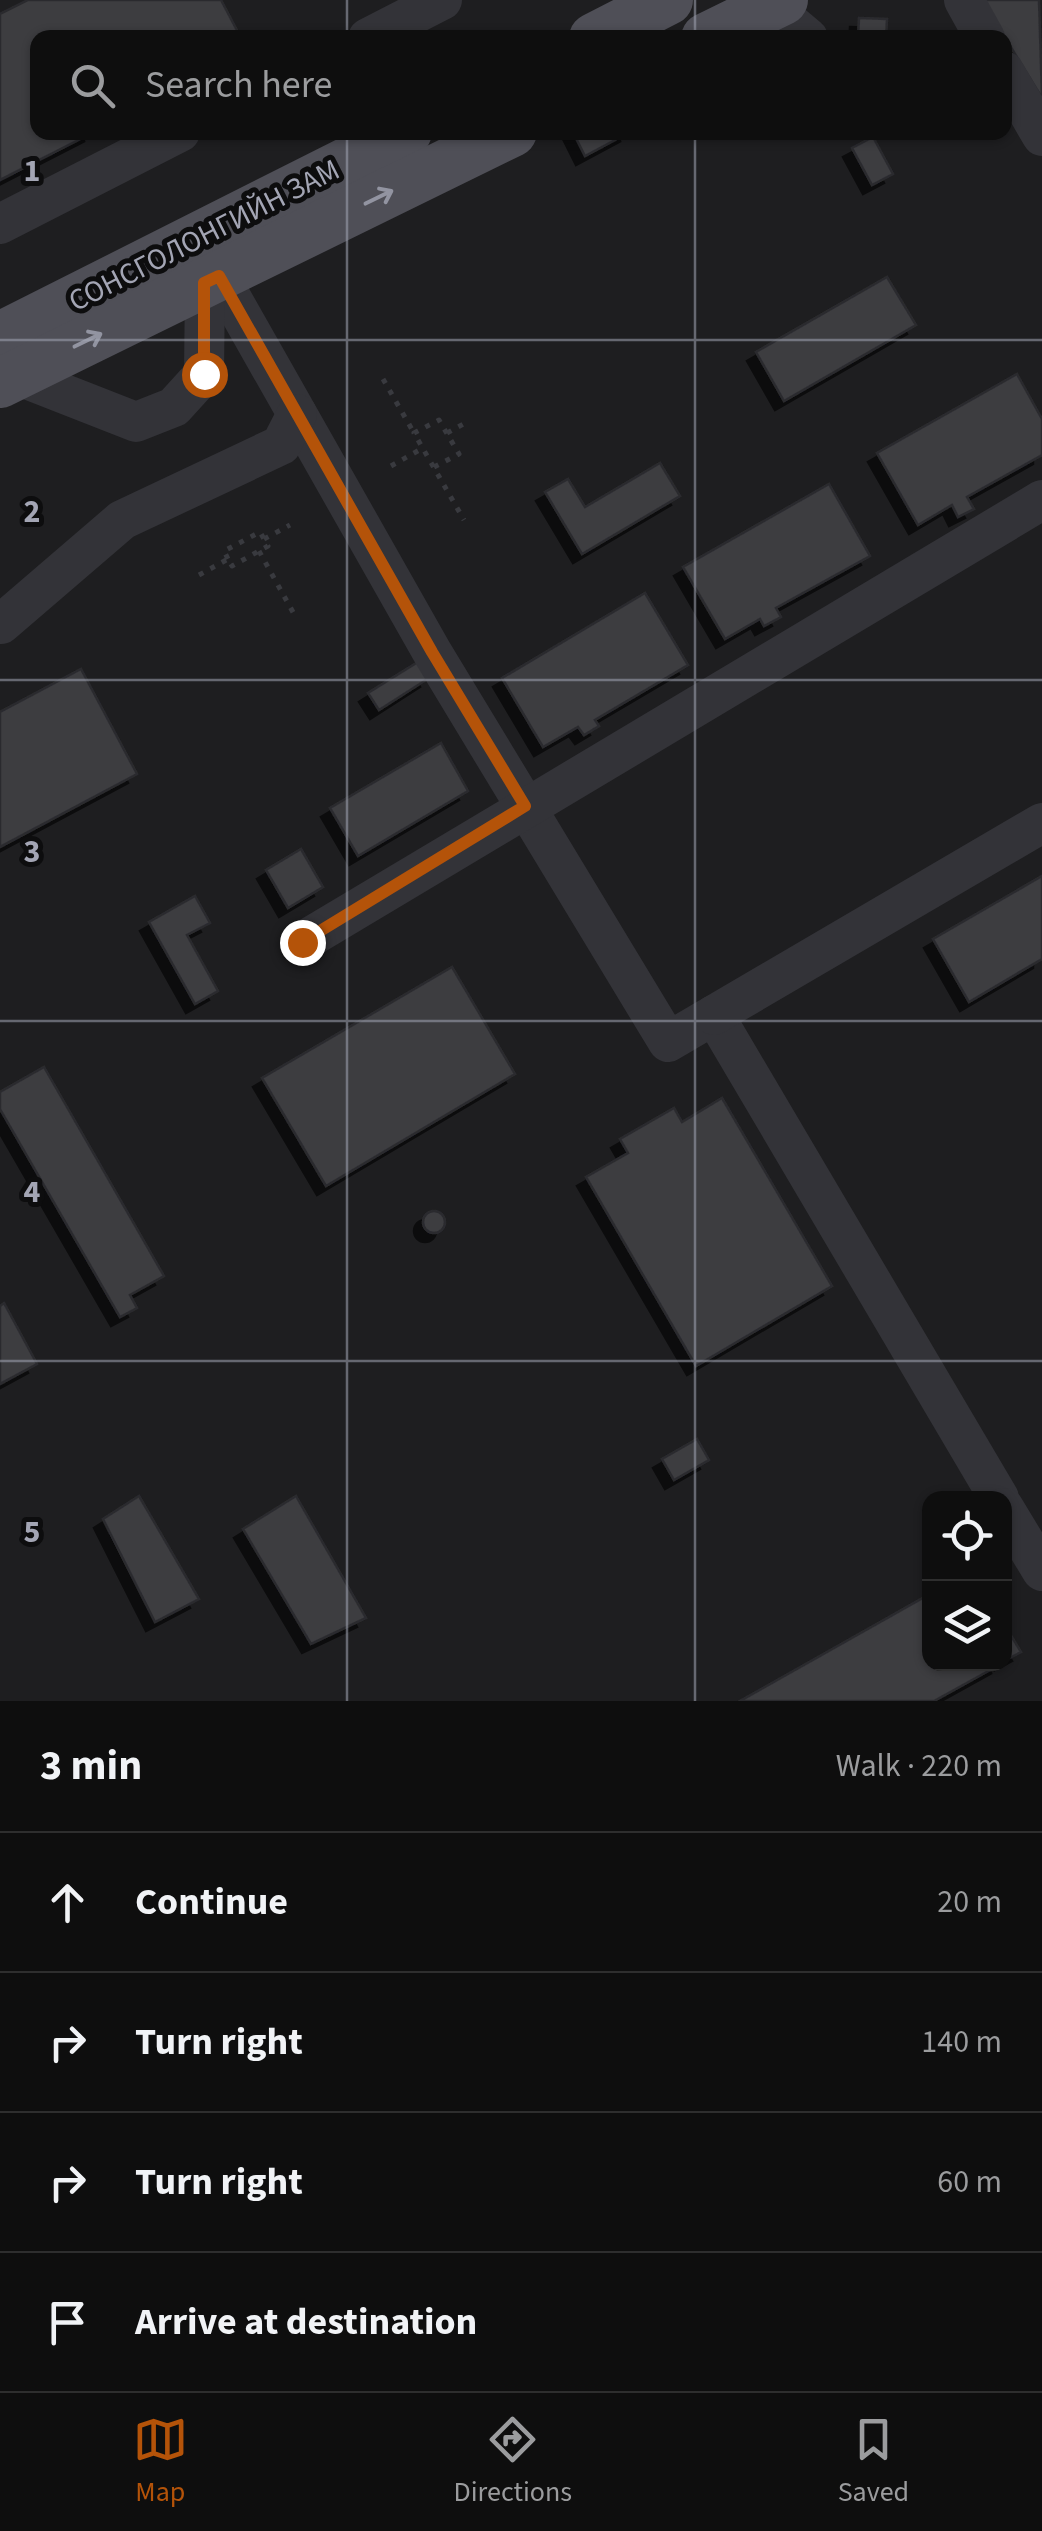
<!DOCTYPE html>
<meta charset="utf-8">
<style>
:root{--surface:#0e0e0e;--page:#1c1c1c;--text:#f1f3f6;--muted:#9b9c9e;--line:#2e2e2e;--accent:#b45309}
body{margin:0;font-family:"Source Sans 3",sans-serif;background:var(--page);color:var(--text)}
.controls{position:absolute;right:30px;bottom:30px;display:grid;overflow:hidden;border-radius:20px;box-shadow:0 2px 8px #0004}
.controls button{width:90px;height:90px;display:grid;place-items:center;padding:0;border:0;border-bottom:2px solid var(--line);background:var(--surface);color:var(--text);font:50px sans-serif}
.stop{position:absolute;width:30px;height:30px;margin:-22px;border:8px solid #b45309;border-radius:50%;background:#fff}
.stop.end{background:#b45309;border-color:#fff;box-shadow:0 2px 10px #0008}
.list{margin:0;padding:0;list-style:none}
h2{display:flex;justify-content:space-between;align-items:center;height:130px;margin:0;padding:0 40px;font-size:42px}
h2 small{font-size:32px;font-weight:400;color:var(--muted)}
.list li{display:grid;grid-template-columns:65px 1fr auto;gap:30px;align-items:center;box-sizing:border-box;height:140px;padding:0 40px;border-top:2px solid var(--line)}
.list b{display:block;font-size:38px;white-space:nowrap}
.list em{font-size:32px;font-style:normal;color:var(--muted)}
.icon{flex:none;width:55px;height:55px;fill:none;stroke:currentColor;stroke-width:2;stroke-linecap:round;stroke-linejoin:round}
.map{position:relative;flex:none;width:1042px;height:1701px;overflow:hidden}
.search{position:absolute;background:var(--surface);box-shadow:0 2px 8px #0004;left:30px;right:30px;top:30px;height:110px;display:flex;align-items:center;gap:25px;box-sizing:border-box;padding:0 35px;border-radius:20px;color:var(--muted);font-size:38px}
.sheet{height:690px;background:var(--surface)}
nav{display:flex;justify-content:space-around;align-items:center;box-sizing:border-box;height:140px;border-top:2px solid var(--line);background:var(--surface);font-size:28px;color:var(--muted)}
nav a{display:grid;justify-items:center;gap:5px}
nav .on{color:var(--accent)}
.map>svg:first-child{display:block}
.built{fill:#1e1e20;fill-rule:evenodd}
.building{fill:#3c3c40;stroke:#2c2c2f;stroke-width:2.5;filter:url(#shadow)}
.lines{fill:none;stroke-linecap:round;stroke-linejoin:round}
.path{stroke:#393a3f;stroke-width:5;stroke-dasharray:5 8;stroke-linecap:butt}
.minor{stroke:#333338;stroke-width:40}
.major{stroke:#4f4f57;stroke-width:50}
.oneway{stroke:#9294a1}
.route{stroke:#b45309;stroke-width:12}
.grid{fill:none;stroke:#a3a5b4;stroke-width:2.5;stroke-opacity:0.55}
.labels{text-anchor:middle;stroke-width:10;stroke-linejoin:round;paint-order:stroke}
.street-label{font-size:30px;fill:#a3a5b4;stroke:#0d0d0e}
.grid-label{font-size:32px;text-anchor:middle;font-weight:bold;fill:#a3a5b4;stroke:#0d0d0e;stroke-width:10;stroke-linejoin:round;paint-order:stroke}
</style>
<div class="map">
<svg width="1042" height="1701" viewBox="0 0 1042 1701">
<defs>
<filter id="shadow"><feDropShadow dx="-9" dy="9" stdDeviation="0" flood-color="#0009"/></filter>
</defs>
<rect width="100%" height="100%" fill="#121213"/>
<path class="built" d="M0 0H1042V1701H0ZM38 38H1004V132H38ZM930 1498H1004V1664H930Z"/>
<g class="building">
<path d="M28 0H221L241 38H38V132H94L0 180V14Z"/>
<path d="M982 0H1039L1042 98Z"/>
<path d="M859 18 887 19 886 38H858Z"/>
<path d="M573 132H630L585 156Z"/>
<path d="M873 137 893 174 872 185 852 148Z"/>
<path d="M887 277 916 325 784 401 756 352Z"/>
<path d="M1017 374 1042 419V455L967 497 974 509 958 517 952 505 918 525 877 453Z"/>
<path d="M660 463 680 496 582 554 545 492 568 479 585 507Z"/>
<path d="M829 484 870 556 776 608 781 617 764 626 760 619 725 639 683 567Z"/>
<path d="M645 593 688 665 595 720 599 726 584 735 578 727 543 747 502 678Z"/>
<path d="M418 662 429 678 379 710 368 693Z"/>
<path d="M81 669 137 774 0 847V712Z"/>
<path d="M441 743 468 791 358 856 330 808Z"/>
<path d="M301 849 323 887 288 908 266 870Z"/>
<path d="M1042 876V959L969 1002 933 939Z"/>
<path d="M195 896 210 923 187 935 218 991 195 1004 149 922Z"/>
<path d="M452 967 515 1074 326 1186 262 1078Z"/>
<path d="M44 1067 164 1276 130 1295 137 1308 120 1317 0 1109V1092Z"/>
<path d="M722 1098 832 1286 696 1366 586 1177 628 1153 620 1139 674 1108 682 1122Z"/>
<circle cx="434" cy="1222" r="11"/>
<path d="M4 1303 37 1364 0 1384V1306Z"/>
<path d="M697 1439 709 1460 674 1480 662 1459Z"/>
<path d="M139 1496 199 1599 155 1622 103 1519Z"/>
<path d="M296 1496 366 1618 311 1644 243 1529Z"/>
<path d="M930 1594V1664H1001L934 1701H740Z"/>
<path d="M1004 1624 1021 1652 1004 1661Z"/>
</g>
<g class="lines">
<g class="path">
<path d="M383 379 414 433"/>
<path d="M447 433 467 422"/>
<path d="M391 466 423 448"/>
<path d="M434 467 459 454 439 420 414 433 464 520"/>
<path d="M264 539 290 525"/>
<path d="M259 551 294 614"/>
<path d="M199 575 228 559 232 566 268 546 260 532 224 551 228 559"/>
</g>
<g class="minor">
<path d="M964 0 985 38"/>
<path d="M770 6 808 38"/>
<path d="M368 38 442 0"/>
<path d="M1004 71 1042 136"/>
<path d="M0 224 180 132"/>
<path d="M219 276 432 652 668 1042 714 1015 999 1498"/>
<path d="M16 375 136 422 174 407 204 374 205 283"/>
<path d="M1 624 122 520 281 445 297 414"/>
<path d="M302 942 1042 500"/>
<path d="M714 1015 1042 823"/>
<path d="M1004 1508 1042 1571"/>
</g>
<g class="major">
<path d="M594 38 668 0"/>
<path d="M706 38 783 0"/>
<path d="M0 337 407 132"/>
<path d="M0 383 512 132"/>
</g>
</g>
<defs><path id="oneway-shaft" d="M-6 0H5M1.5-3L5.5 0L1.5 3" fill="none" stroke-width="1.6" stroke-linecap="round" stroke-linejoin="round" transform="scale(2.5)"/></defs>
<g class="oneway">
<use href="#oneway-shaft" transform="translate(379 197) rotate(-26)"/>
<use href="#oneway-shaft" transform="translate(88 340) rotate(-26)"/>
</g>
<g class="lines">
<path class="route" d="M204 374V283L219 276 432 652 525 806 302 942"/>
</g>
<path class="grid" d="M347 0V38M695 0V38M347 132V1701M695 132V1701M0 340H1042M0 680H1042M0 1021H1042M0 1361H1042"/>
<g class="labels">
<g class="street-label">
<text transform="translate(204 235) rotate(-27)" y="10">СОНСГОЛОНГИЙН ЗАМ</text>
</g>
</g>
<g class="grid-label">
<text x="32" y="181">1</text>
<text x="32" y="522">2</text>
<text x="32" y="862">3</text>
<text x="32" y="1202">4</text>
<text x="32" y="1542">5</text>
</g>
</svg>
<div class="controls">
<button><svg class="icon" aria-label="locate" viewBox="0 0 24 24"><circle cx="12" cy="12" r="6"/><path d="M12 2v4M12 18v4M2 12h4M18 12h4"/></svg></button>
<button><svg class="icon" aria-label="layers" viewBox="0 0 24 24"><path d="M12 4l9 5-9 5-9-5zM3 14l9 5 9-5"/></svg></button>
</div>
<div class="stop" style="left:204px;top:374px"></div>
<div class="stop end" style="left:302px;top:942px"></div>
<div class="search"><svg class="icon" aria-label="search" viewBox="0 0 24 24"><circle cx="10" cy="10" r="6"/><path d="M15 15l6 6"/></svg>Search here</div>
</div>
<section class="sheet">
<h2>3 min<small>Walk · 220 m</small></h2>
<ul class="list">
<li><svg class="icon" aria-label="ahead" viewBox="0 0 24 24"><path d="M12 20V5M6 11l6-6 6 6"/></svg><div><b>Continue</b></div><em>20 m</em></li>
<li><svg class="icon" aria-label="right" viewBox="0 0 24 24"><path d="M7 20v-9h11M14 6l5 5-5 5"/></svg><div><b>Turn right</b></div><em>140 m</em></li>
<li><svg class="icon" aria-label="right" viewBox="0 0 24 24"><path d="M7 20v-9h11M14 6l5 5-5 5"/></svg><div><b>Turn right</b></div><em>60 m</em></li>
<li><svg class="icon" aria-label="arrive" viewBox="0 0 24 24"><path d="M6 21V4h12l-3 4 3 4H6"/></svg><div><b>Arrive at destination</b></div></li>
</ul>
</section>
<nav>
<a class="on"><svg class="icon" aria-label="map" viewBox="0 0 24 24"><path d="M3 6l6-2 6 2 6-2v14l-6 2-6-2-6 2zM9 4v14M15 6v14"/></svg>Map</a>
<a><svg class="icon" aria-label="directions" viewBox="0 0 24 24"><path d="M12 3l9 9-9 9-9-9zM9 14v-3h6M13 9l2 2-2 2"/></svg>Directions</a>
<a><svg class="icon" aria-label="saved" viewBox="0 0 24 24"><path d="M7 4h10v16l-5-4-5 4z"/></svg>Saved</a>
</nav>
